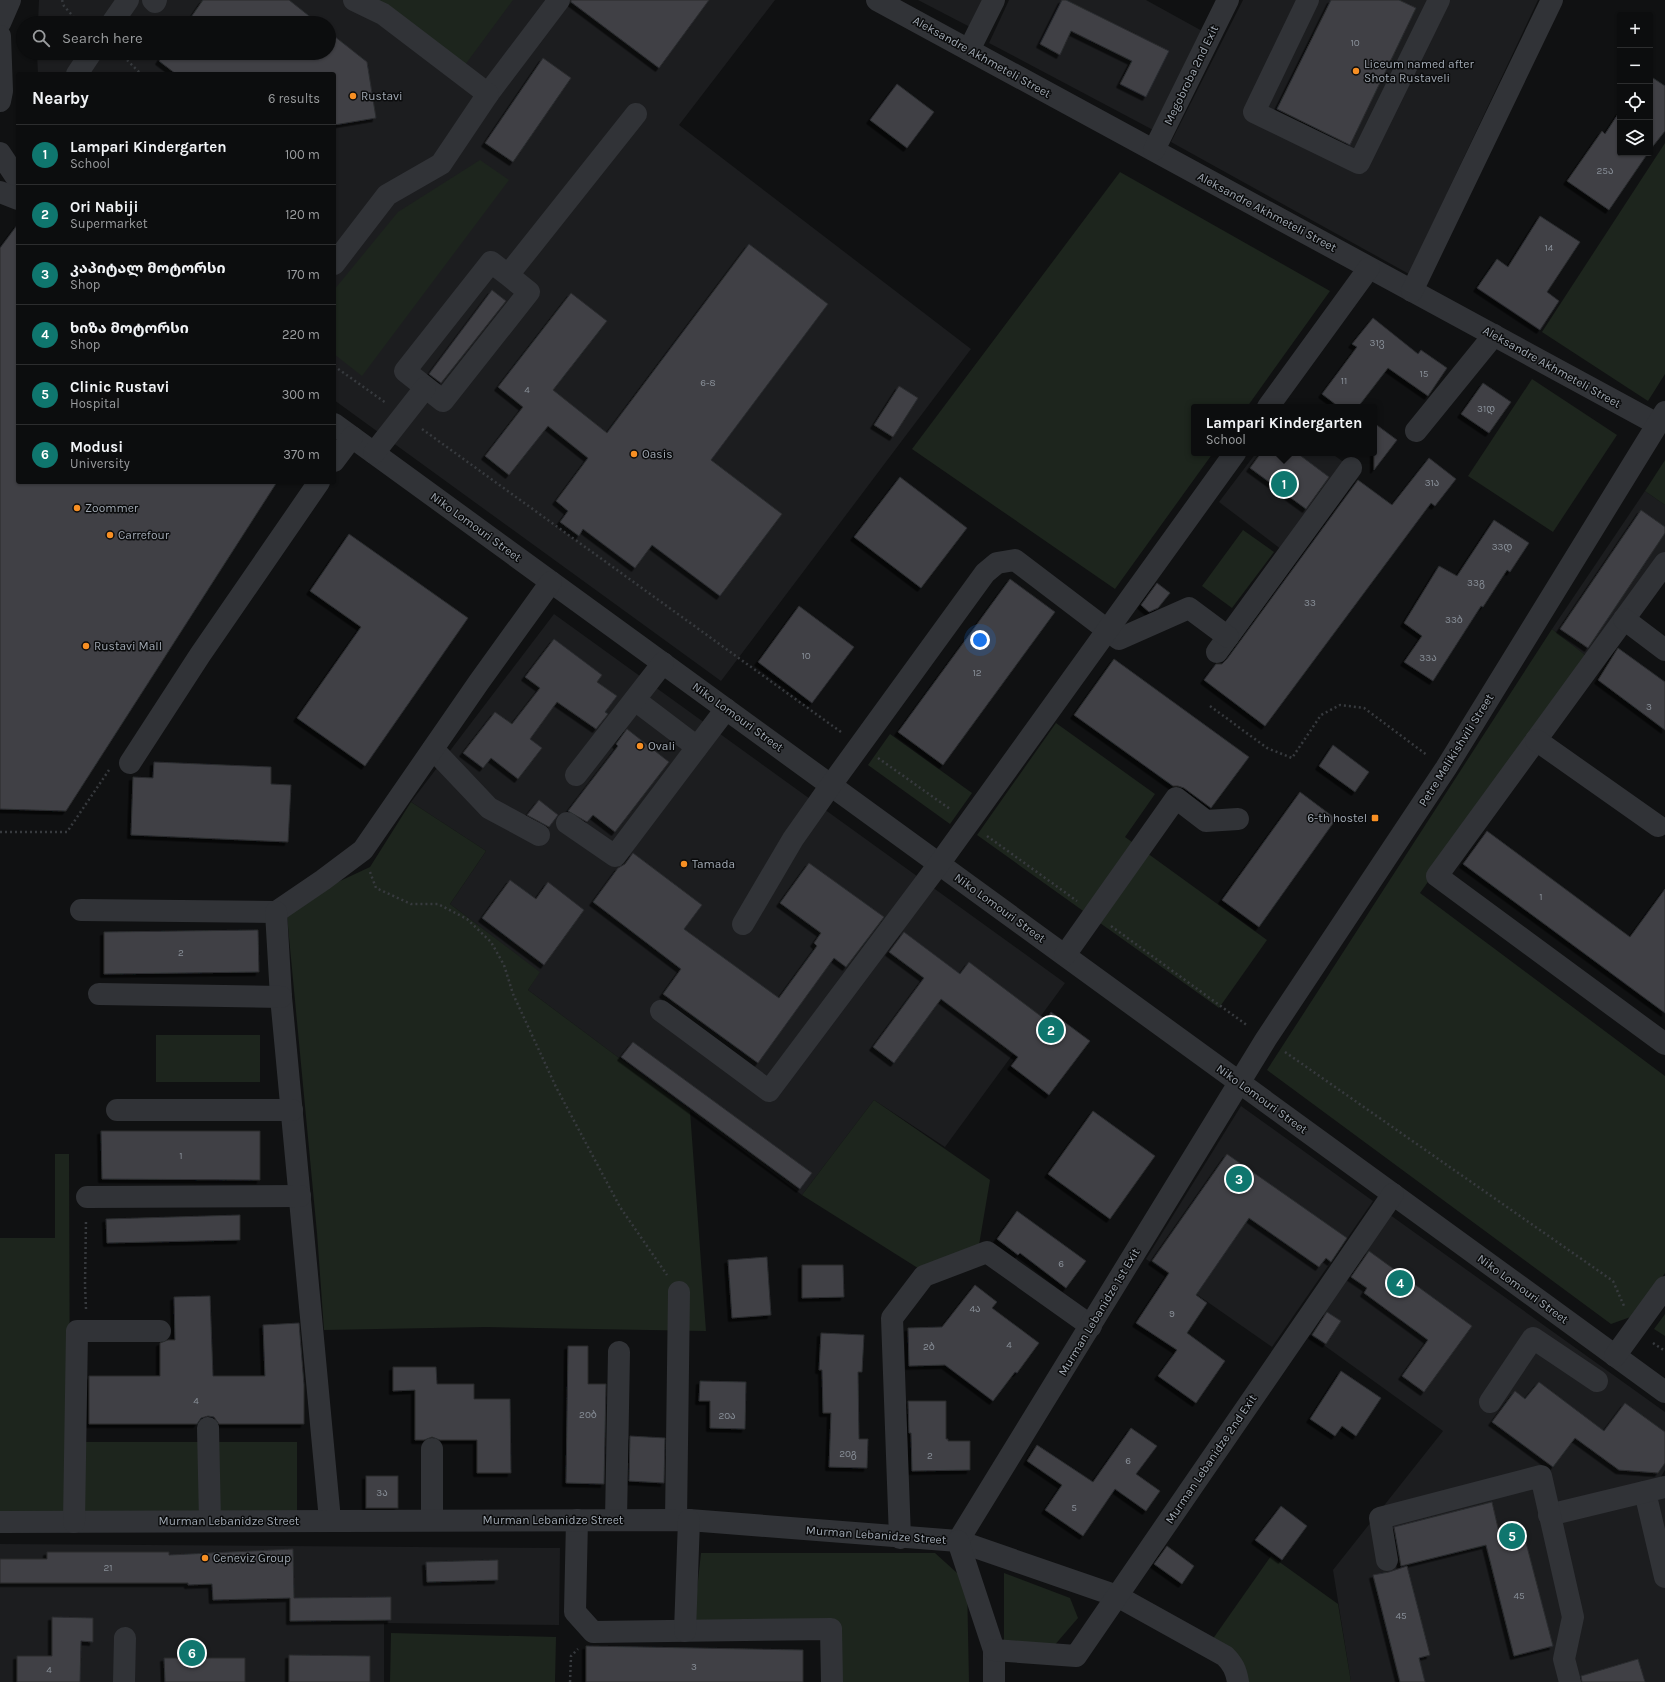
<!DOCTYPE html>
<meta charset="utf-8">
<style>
:root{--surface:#0c0d0e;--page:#151617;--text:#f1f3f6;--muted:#9a9c9e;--line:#2c2d2e;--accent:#0f766e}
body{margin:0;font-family:Karla,"Noto Sans Georgian",sans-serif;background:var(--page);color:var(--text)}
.controls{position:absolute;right:12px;top:12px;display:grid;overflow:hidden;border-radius:4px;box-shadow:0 1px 3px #0004}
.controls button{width:36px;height:36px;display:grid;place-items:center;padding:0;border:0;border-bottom:1px solid var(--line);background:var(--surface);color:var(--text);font:20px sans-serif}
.you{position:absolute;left:980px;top:640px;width:14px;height:14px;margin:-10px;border:3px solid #fff;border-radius:50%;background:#1a73e8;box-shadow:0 0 0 6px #1a73e833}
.badge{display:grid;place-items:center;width:26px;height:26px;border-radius:50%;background:var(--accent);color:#fff;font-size:13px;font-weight:700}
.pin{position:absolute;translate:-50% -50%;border:2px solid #fff;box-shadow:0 1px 4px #0006}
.popup{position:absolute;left:1191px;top:404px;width:186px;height:52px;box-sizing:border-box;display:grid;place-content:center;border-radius:4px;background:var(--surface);filter:drop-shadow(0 1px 3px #0005);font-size:13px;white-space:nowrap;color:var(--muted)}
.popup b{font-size:15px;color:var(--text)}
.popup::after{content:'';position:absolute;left:50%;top:100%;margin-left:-8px;border:8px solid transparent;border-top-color:var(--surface)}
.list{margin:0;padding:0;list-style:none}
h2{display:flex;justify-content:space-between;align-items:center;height:52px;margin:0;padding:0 16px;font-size:17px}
h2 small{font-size:13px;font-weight:400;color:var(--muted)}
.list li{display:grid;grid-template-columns:26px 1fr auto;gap:12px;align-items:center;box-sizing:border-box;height:60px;padding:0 16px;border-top:1px solid var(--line)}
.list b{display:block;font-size:15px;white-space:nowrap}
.list p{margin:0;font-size:13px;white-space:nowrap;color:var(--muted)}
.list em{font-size:13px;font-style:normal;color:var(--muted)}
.icon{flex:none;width:22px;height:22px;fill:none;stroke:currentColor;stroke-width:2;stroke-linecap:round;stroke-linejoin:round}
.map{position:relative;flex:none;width:1665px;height:1682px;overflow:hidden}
.search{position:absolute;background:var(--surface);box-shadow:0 1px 3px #0004;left:16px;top:16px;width:320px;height:44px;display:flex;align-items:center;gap:10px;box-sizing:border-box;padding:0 14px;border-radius:22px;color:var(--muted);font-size:15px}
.panel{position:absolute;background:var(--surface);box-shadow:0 1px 3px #0004;left:16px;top:72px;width:320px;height:412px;border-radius:4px}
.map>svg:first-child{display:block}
.built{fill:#1c1d1f}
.green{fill:#1d251d}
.building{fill:#3f4145;stroke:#2a2b2e;filter:url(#shadow)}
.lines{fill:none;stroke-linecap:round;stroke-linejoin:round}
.path{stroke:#373a3e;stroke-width:2.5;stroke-dasharray:2 3;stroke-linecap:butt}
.minor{stroke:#313337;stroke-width:22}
.poi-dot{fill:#f78f23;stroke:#0b0c0d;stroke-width:1.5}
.labels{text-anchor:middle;stroke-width:3;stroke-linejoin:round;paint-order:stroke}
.number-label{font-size:10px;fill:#888f98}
.street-label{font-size:12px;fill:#a1a9b3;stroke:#0b0c0d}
.poi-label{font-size:12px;fill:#a1a9b3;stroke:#0b0c0d;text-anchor:start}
</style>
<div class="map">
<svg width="1665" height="1682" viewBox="0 0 1665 1682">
<defs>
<filter id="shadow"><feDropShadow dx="-3.5" dy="3.5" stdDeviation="0" flood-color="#0009"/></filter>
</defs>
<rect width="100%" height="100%" fill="#101112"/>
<g class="built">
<path d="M39 0H775L679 125 971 349 721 681 334 400V74H38L37 53H329V23H38Z"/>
<path d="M918 0H984L970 27Z"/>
<path d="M1009 0H1146L1204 32 1155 131 989 43Z"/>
<path d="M1243 0H1538L1409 274 1171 142Z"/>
<path d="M1256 453H1331L1349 466 1286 553 1219 502Z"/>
<path d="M1645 491 1665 505V558L1589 658 1552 629Z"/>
<path d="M554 614 1065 983 945 1147 874 1100 802 1195 528 990 539 972 450 904 486 851 411 802Z"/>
<path d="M1241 1106 1373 1201 1272 1347 1146 1259Z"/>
<path d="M1386 1212 1665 1412V1470L1659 1480 1665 1485V1682H1351L1333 1570 1443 1431 1307 1333Z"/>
<path d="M0 1544 560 1548 559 1625 384 1623V1682H0Z"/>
</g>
<g class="green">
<path d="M373 0H513L465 65Z"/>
<path d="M1665 143V374L1648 401 1542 332Z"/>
<path d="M480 160 509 180 362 376 334 354V290L398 212Z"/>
<path d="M1120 172 1330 291 1247 407H1194V453H1213L1115 589 912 449Z"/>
<path d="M1532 379 1617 435 1553 532 1468 476Z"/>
<path d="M1665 460V505L1645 491Z"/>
<path d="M1243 530 1274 552 1232 608 1202 586Z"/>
<path d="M1552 629 1589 658 1420 893 1665 1076V1273L1636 1315 1611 1324 1267 1070Z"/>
<path d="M1056 723 1155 794 1125 837 1267 940 1219 1008 977 835Z"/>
<path d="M890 734 972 793 950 824 868 765Z"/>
<path d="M411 802 486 851 450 904 540 972 528 990 690 1111 706 1331 486 1327 324 1330 317 1233 287 916 325 888 370 867Z"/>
<rect x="156" y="1035" width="104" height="47"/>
<path d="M874 1100 990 1180 979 1245 921 1270 802 1195Z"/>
<path d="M55 1154H69L70 1442H297V1513H0V1238H55Z"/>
<path d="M1665 1314V1336L1654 1329Z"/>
<path d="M701 1553H935L967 1582 969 1682H836L835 1624 693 1626Z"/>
<path d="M1271 1556 1338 1604 1351 1682H1248L1210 1643Z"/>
<path d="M1004 1573 1070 1598 1078 1618 1053 1647 1004 1644Z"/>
<path d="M391 1633 556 1637 555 1682H390Z"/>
</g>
<g class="building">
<path d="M203 0H289L318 23H187Z"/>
<path d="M571 0H709L659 68 571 2Z"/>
<path d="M1062 0H1066L1169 51 1146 97 1120 84 1132 61 1071 31 1060 55 1040 44Z"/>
<path d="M1331 0H1399L1416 8 1350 145 1277 109Z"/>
<path d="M329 32 367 62 376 118 334 125V74H176L159 61 164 53H329Z"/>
<path d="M543 58 571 78 513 162 485 143Z"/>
<path d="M1650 76 1665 86V131L1650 150Z"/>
<path d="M897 84 934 112 907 148 870 120Z"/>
<path d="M1620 111V153H1648L1609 210 1567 181 1602 131 1605 134Z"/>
<path d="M1540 216 1580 242 1547 292 1559 301 1540 330 1477 288 1497 259 1508 267Z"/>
<path d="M18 224V482H277L66 811 0 809V248Z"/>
<path d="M749 244 828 304 711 460 782 514 720 596 652 545 635 568 583 529 579 536 560 522 568 511 556 501 588 458 548 426 509 475 485 456 523 407 498 387 571 293 607 321 553 390 607 433Z"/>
<path d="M492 290 506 301 441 383 429 374Z"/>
<path d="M1373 318 1418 354 1421 350 1447 368 1428 396 1388 368 1358 407H1339L1322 394 1357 347 1352 344Z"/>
<path d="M1483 383 1511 402 1489 433 1461 414Z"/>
<path d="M899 386 918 398 893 437 874 425Z"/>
<path d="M1374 423 1397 440 1374 470Z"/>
<path d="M1261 453H1297L1329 477 1306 509 1250 468Z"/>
<path d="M1429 458 1456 479 1435 506 1431 503 1265 726 1204 680 1216 664H1222L1227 659 1358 480 1392 505Z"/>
<path d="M900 477 967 528 921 588 854 537Z"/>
<path d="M1641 510 1665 527V533L1588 648 1560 629Z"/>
<path d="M1494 520 1529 543 1510 572 1507 570 1483 607 1481 606 1433 681 1404 662 1422 636 1404 623 1439 566 1457 576Z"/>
<path d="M349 534 468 618 365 766 297 718 361 627 310 591Z"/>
<path d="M1010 579 1055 612 943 765 898 732Z"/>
<path d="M1157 583 1170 593 1158 608 1149 612 1141 605Z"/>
<path d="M799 606 854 647 812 703 758 662Z"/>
<path d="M554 639 602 675 597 682 617 696 605 712 608 714 596 729 557 702 530 739 542 748 518 779 491 758 483 768 463 753 495 712 512 724 540 688 525 677Z"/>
<path d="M1618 648 1665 682V730L1598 680Z"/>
<path d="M1114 659 1249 757 1211 808 1184 788 1178 786H1173L1074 715Z"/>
<path d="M627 729 669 762 615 832 593 815 587 822 568 811 618 746 616 744Z"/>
<path d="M1333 745 1369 772 1355 792 1319 766Z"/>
<path d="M154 762 271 767V784L291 785 288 842 131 835 133 777 153 778Z"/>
<path d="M1300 792 1336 819 1259 927 1222 900Z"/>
<path d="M539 800 558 815 549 827 527 815Z"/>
<path d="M1487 831 1630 937 1665 889V1013L1463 864Z"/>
<path d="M633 853 702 905 684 929 779 998 817 946 814 943 821 933 780 903 809 863 884 917 846 967 834 958 758 1063 663 994 681 969 593 902 618 868 625 864Z"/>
<path d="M510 880 536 899 548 882 584 910 544 965 482 918Z"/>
<path d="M258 930 259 972 104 974V932Z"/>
<path d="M904 932 960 974 969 962 1046 1020 1051 1012 1090 1041 1049 1095 1011 1066 1018 1057 941 999 894 1063 873 1047 924 978 889 952Z"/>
<path d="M633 1042 812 1173 800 1189 621 1057Z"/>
<path d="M1093 1111 1155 1156 1110 1219 1048 1174Z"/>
<path d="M101 1131H260V1180L102 1179Z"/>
<path d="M1227 1154 1347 1238 1331 1262 1326 1258 1319 1267 1249 1218 1196 1295 1207 1303 1187 1333 1225 1361 1196 1403 1158 1376 1177 1350 1136 1323 1169 1273 1152 1261Z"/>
<path d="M1017 1211 1086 1261 1066 1288 1020 1253 1018 1255 997 1239Z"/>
<path d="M240 1215V1240L107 1243 106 1219Z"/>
<path d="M1369 1251 1472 1326 1424 1392 1402 1376 1428 1340 1364 1293 1367 1288 1351 1277Z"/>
<path d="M767 1257 771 1315 732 1318 728 1260Z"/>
<path d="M802 1265H843L844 1297 802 1298Z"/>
<path d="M975 1285 997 1302 992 1308 1039 1343 1017 1373 1015 1372 993 1401 945 1365 909 1366 908 1328 942 1327Z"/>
<path d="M210 1296 213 1376H265L263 1325 299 1323 304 1385V1424H219L214 1417 208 1416 201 1418 197 1424H89V1376H160V1343L168 1340H175L174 1297Z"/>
<path d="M1327 1312 1341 1321 1326 1344 1312 1335Z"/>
<path d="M821 1333 864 1335 862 1372H858L859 1439H868L867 1468 829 1467 831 1413H823L822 1370H819Z"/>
<path d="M568 1346H588V1384H606L604 1484 566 1483Z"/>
<path d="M393 1367H436L437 1384H474V1399H510L511 1473H477V1440H440L432 1437 424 1440H415V1390L393 1391Z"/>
<path d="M1341 1371 1381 1398 1356 1436 1342 1426 1335 1436 1310 1419Z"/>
<path d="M700 1381 746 1382 745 1429 710 1428V1401H699Z"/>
<path d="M1539 1382 1604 1431 1625 1403 1665 1432V1463L1658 1473 1619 1470 1575 1438 1553 1467 1492 1422 1515 1391 1525 1399Z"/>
<path d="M908 1401H946V1439H948V1441H970V1470L912 1471 911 1433H909Z"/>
<path d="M1131 1428 1157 1446 1136 1474 1160 1491 1146 1511 1115 1489 1083 1536 1045 1510 1062 1485 1027 1461 1037 1445 1093 1482Z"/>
<path d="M630 1436 665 1438 664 1483 629 1481Z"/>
<rect x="366" y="1476" width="32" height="32"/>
<path d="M1492 1502 1501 1541 1524 1535 1553 1646 1514 1656 1486 1545 1401 1566 1394 1527Z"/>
<path d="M1281 1506 1307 1526 1282 1560 1255 1540Z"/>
<path d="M1167 1546 1194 1566 1182 1584 1154 1564Z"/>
<path d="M293 1549 294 1598 391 1597V1620L290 1621V1598L213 1600 212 1584 188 1585V1583H0V1559H47V1552H169V1555Z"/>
<path d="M498 1560V1580L427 1582 426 1562Z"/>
<path d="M1407 1566 1430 1655 1419 1658 1425 1682H1400L1373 1575 1389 1572Z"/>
<path d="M52 1617 93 1618V1642L81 1641 80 1682H17V1656H52Z"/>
<path d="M586 1646 803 1650V1682H586Z"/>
<path d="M289 1655 370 1656V1682H289Z"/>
<path d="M164 1658H245V1682H165Z"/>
<path d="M1638 1659 1645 1682H1582L1581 1676Z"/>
</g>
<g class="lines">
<g class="path">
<path d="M62 0 64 6 79 23"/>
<path d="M120 53 141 74"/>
<path d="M334 366 386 403"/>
<path d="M422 429 841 732"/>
<path d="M1210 706 1267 748 1292 758 1321 715 1340 705 1364 708 1427 755"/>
<path d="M878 758 950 809"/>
<path d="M0 832H67L109 770"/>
<path d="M987 836 1077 901"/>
<path d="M370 872 376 888 411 904H438L467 919 491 942 504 965 513 994 556 1087 620 1207 667 1275"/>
<path d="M1111 926 1248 1026"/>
<path d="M1285 1052 1613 1281 1624 1306"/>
<path d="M86 1309 85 1285 86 1220"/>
<path d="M1653 1343 1665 1351"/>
<path d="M570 1682 571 1656 578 1649"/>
</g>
<g class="minor">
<path d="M153 0 155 2 156 0"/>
<path d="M877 0 1657 424"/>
<path d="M1308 0 1254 112 1359 163 1439 0"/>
<path d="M0 23 10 0"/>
<path d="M112 23 128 0"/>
<path d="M0 36 2 91 0 101"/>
<path d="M969 50 994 0"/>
<path d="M77 74 91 53"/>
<path d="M488 94 559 0"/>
<path d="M1154 150 1228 0"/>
<path d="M0 153 18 180"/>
<path d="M0 192 18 199"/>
<path d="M334 264 387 195 441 164 488 94 383 14 354 0"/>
<path d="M508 275 491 262 405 371 443 401 529 292 508 275 636 114"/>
<path d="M1412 291 1552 0"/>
<path d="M1268 407 1369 268"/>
<path d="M334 424 1665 1392"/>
<path d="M1416 431 1494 335"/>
<path d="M374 453 425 388"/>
<path d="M334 461 352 437"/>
<path d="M1665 563 1437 876 1665 1044"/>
<path d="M1624 619 1665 650"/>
<path d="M1217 652 1351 468"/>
<path d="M635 700 697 747"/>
<path d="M1536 740 1658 826"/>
<path d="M433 749 489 808 539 835"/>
<path d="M130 763 200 655 319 482"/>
<path d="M576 775 663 663"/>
<path d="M567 823 615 856 726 709"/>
<path d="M81 910 276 912 323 880 363 850 479 682 551 582"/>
<path d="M276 912 281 997 330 1520"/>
<path d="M743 924 793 839 831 785 985 573 997 563 1015 560 1119 639 1189 608 1228 637"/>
<path d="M1065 955 1176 798 1206 821 1238 819"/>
<path d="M99 994 281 997"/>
<path d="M661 1011 769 1091 939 864 1235 453"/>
<path d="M117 1110H292"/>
<path d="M87 1197 300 1196"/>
<path d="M1615 1356 1665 1287"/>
<path d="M1490 1402 1533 1338 1597 1381"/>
<path d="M208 1428 210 1521"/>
<path d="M432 1449V1520"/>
<path d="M1645 1492 1665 1577"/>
<path d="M1549 1515 1665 1487"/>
<path d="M577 1520 575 1612 593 1632 831 1629 832 1682"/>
<path d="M616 1520 619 1352"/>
<path d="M676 1520 679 1292"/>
<path d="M0 1522 689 1520 958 1541 1117 1596 1225 1656C1233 1664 1236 1670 1238 1682"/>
<path d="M74 1522 77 1331H160"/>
<path d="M900 1538 892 1318 924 1276 987 1252 1091 1326"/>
<path d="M958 1541 1266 1039 1446 768 1665 412"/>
<path d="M958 1541 994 1650V1682"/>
<path d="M1387 1560 1380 1518 1541 1476 1573 1617 1564 1659 1570 1682"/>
<path d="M685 1631 689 1520"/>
<path d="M994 1650 1076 1656 1393 1194"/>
<path d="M124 1682 125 1638"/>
</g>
</g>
<g class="poi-dot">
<circle cx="1356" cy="71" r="4"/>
<circle cx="353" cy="96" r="4"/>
<circle cx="634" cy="454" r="4"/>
<circle cx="77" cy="508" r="4"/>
<circle cx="110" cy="535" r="4"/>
<circle cx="86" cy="646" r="4"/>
<circle cx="640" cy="746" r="4"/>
<rect x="1371" y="814" width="8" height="8" rx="2"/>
<circle cx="684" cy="864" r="4"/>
<circle cx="205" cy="1558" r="4"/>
</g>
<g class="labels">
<g class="number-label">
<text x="1355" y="46">10</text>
<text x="1605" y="174">25ა</text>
<text x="1549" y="251">14</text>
<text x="1377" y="346">31ვ</text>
<text x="1424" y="377">15</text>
<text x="1344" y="384">11</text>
<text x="708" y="386">6-8</text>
<text x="527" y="393">4</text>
<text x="1486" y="412">31დ</text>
<text x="1432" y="486">31ა</text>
<text x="1502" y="550">33დ</text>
<text x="1476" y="586">33გ</text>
<text x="1310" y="606">33</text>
<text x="1454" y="623">33ბ</text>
<text x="806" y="659">10</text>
<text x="1428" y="661">33ა</text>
<text x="977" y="676">12</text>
<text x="1649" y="710">3</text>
<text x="1541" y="900">1</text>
<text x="181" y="956">2</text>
<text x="181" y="1159">1</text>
<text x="1061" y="1267">6</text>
<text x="975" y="1312">4ა</text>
<text x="1172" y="1317">9</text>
<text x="1009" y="1348">4</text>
<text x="929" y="1350">2ბ</text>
<text x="196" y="1404">4</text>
<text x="588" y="1418">20ბ</text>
<text x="727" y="1419">20ა</text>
<text x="848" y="1457">20გ</text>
<text x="930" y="1459">2</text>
<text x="1128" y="1464">6</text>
<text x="382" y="1496">3ა</text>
<text x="1074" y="1511">5</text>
<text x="108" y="1571">21</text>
<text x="1519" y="1599">45</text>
<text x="1401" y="1619">45</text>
<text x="694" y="1670">3</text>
<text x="49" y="1673">4</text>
</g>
<g class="street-label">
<text transform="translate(982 57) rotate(29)" y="4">Aleksandre Akhmeteli Street</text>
<text transform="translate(1191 75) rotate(-64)" y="4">Megobroba 2nd Exit</text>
<text transform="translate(1267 212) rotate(28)" y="4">Aleksandre Akhmeteli Street</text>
<text transform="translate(1552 367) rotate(29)" y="4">Aleksandre Akhmeteli Street</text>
<text transform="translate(476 527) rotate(36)" y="4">Niko Lomouri Street</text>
<text transform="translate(738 717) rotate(36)" y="4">Niko Lomouri Street</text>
<text transform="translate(1456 750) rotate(-58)" y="4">Petre Melikishvili Street</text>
<text transform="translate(1000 908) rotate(36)" y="4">Niko Lomouri Street</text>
<text transform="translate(1262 1099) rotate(36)" y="4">Niko Lomouri Street</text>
<text transform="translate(1523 1289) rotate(36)" y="4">Niko Lomouri Street</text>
<text transform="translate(1099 1312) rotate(-59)" y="4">Murman Lebanidze 1st Exit</text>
<text transform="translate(1211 1459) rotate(-56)" y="4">Murman Lebanidze 2nd Exit</text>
<text x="553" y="1524">Murman Lebanidze Street</text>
<text x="229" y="1525">Murman Lebanidze Street</text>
<text transform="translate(876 1535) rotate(4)" y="4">Murman Lebanidze Street</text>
</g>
<g class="poi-label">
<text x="1364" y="68">Liceum named after<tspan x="1364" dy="14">Shota Rustaveli</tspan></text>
<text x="361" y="100">Rustavi</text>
<text x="642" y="458">Oasis</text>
<text x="85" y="512">Zoommer</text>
<text x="118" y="539">Carrefour</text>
<text x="94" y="650">Rustavi Mall</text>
<text x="648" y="750">Ovali</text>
<text x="1367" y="822" text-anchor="end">6-th hostel</text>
<text x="692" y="868">Tamada</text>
<text x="213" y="1562">Ceneviz Group</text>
</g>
</g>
</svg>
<div class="controls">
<button>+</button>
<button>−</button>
<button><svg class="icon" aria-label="locate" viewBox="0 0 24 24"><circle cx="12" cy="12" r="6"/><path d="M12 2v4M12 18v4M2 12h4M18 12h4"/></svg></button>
<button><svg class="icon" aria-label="layers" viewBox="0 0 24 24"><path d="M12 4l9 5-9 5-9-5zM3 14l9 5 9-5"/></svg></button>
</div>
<div class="you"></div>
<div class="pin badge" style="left:1284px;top:484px">1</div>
<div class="popup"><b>Lampari Kindergarten</b>School</div>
<div class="pin badge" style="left:1051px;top:1030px">2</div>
<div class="pin badge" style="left:1239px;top:1179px">3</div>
<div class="pin badge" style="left:1400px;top:1283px">4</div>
<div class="pin badge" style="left:1512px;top:1536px">5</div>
<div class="pin badge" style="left:192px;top:1653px">6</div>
<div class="search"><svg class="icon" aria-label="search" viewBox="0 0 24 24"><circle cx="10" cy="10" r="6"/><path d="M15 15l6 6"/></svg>Search here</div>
<section class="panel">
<h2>Nearby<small>6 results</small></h2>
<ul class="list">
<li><span class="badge">1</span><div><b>Lampari Kindergarten</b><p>School</p></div><em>100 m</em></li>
<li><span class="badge">2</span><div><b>Ori Nabiji</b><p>Supermarket</p></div><em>120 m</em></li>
<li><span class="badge">3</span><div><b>კაპიტალ მოტორსი</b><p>Shop</p></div><em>170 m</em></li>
<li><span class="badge">4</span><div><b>ხიზა მოტორსი</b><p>Shop</p></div><em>220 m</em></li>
<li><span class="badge">5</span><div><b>Clinic Rustavi</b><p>Hospital</p></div><em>300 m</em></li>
<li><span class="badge">6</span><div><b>Modusi</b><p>University</p></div><em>370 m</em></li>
</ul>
</section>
</div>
